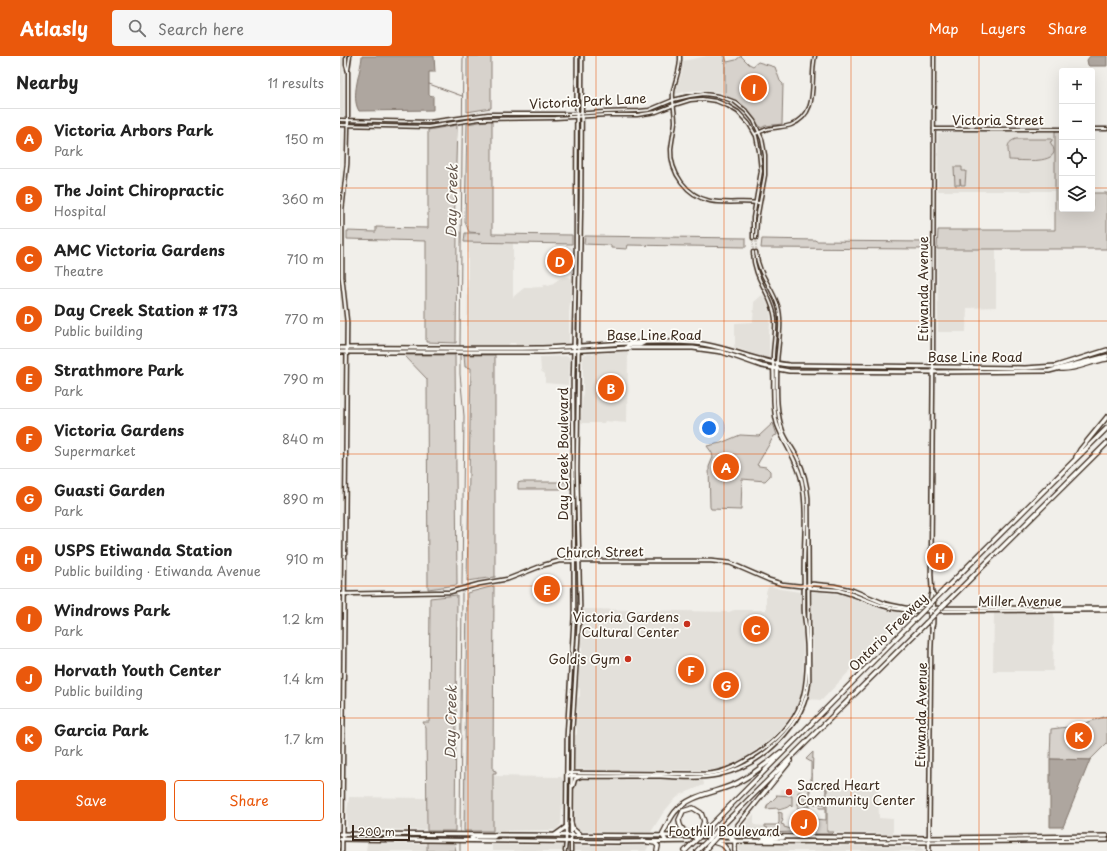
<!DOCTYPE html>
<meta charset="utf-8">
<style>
:root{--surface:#fff;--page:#f6f6f6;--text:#222;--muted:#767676;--line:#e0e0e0;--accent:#ea580c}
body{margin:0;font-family:"Playpen Sans",sans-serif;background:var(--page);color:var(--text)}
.controls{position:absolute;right:12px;top:12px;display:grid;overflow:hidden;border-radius:4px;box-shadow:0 4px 16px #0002}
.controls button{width:36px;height:36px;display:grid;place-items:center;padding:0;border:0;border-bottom:1px solid var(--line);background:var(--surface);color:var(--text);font:20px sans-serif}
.scale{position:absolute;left:12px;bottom:10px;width:58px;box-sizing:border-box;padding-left:4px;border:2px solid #3b2a1e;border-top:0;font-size:11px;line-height:14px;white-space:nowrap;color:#3b2a1e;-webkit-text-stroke:3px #fdfcf7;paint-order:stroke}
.you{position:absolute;left:369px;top:372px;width:14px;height:14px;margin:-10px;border:3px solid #fff;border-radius:50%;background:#1a73e8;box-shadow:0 0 0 6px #1a73e833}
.badge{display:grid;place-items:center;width:26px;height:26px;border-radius:50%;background:var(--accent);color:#fff;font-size:13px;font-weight:700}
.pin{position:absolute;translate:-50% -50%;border:2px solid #fff;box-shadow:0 1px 4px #0006}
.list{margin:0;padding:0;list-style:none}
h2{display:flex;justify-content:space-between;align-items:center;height:52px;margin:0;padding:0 16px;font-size:17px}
h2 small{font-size:13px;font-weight:400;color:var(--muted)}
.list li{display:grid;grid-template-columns:26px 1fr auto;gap:12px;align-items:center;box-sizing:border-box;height:60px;padding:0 16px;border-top:1px solid var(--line)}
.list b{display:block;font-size:15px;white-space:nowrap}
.list p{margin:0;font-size:13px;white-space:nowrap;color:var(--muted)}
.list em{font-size:13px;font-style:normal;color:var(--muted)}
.actions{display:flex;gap:8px;padding:12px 16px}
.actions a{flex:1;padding:9px 0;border:1px solid var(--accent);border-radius:4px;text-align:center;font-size:14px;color:var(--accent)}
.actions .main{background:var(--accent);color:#fff}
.icon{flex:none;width:22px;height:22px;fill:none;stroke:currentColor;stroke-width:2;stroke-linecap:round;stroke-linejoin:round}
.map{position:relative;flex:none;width:767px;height:795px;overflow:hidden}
header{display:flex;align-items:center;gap:24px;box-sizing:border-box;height:56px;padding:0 20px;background:var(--accent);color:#fff}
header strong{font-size:19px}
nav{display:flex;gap:22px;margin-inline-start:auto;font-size:14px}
.search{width:280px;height:36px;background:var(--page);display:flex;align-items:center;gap:10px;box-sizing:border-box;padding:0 14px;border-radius:4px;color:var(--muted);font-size:15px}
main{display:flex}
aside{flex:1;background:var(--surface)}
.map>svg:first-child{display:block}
.built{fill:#e3e0da}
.green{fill:#d7d2cc;stroke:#897e75}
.water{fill:#aea69f;stroke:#80746b}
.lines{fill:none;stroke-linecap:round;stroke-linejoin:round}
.stream{stroke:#80746b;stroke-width:1}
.tertiary-tunnel{stroke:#cdc8c1;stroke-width:2;stroke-dasharray:2 1;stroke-linecap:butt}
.tertiary-casing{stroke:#3b2a1e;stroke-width:5}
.secondary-casing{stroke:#3b2a1e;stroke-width:5.5}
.primary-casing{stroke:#3b2a1e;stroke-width:6}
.motorway-casing{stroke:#3b2a1e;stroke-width:6}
.tertiary{stroke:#fdfcf7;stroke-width:2}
.secondary{stroke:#fdfcf7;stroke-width:2.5}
.primary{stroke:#fdfcf7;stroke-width:3}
.motorway{stroke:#fdfcf7;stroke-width:3.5}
.motorway-bridge-casing{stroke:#3b2a1e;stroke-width:6;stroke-linecap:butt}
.motorway-bridge{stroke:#fdfcf7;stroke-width:3.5}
.grid{fill:none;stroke:#e8590c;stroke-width:1;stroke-opacity:0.55}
.poi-dot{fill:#c8321e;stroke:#fdfcf7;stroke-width:1.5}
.labels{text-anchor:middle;stroke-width:3.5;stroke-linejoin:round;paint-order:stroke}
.street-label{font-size:13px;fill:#3b2a1e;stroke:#fdfcf7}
.poi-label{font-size:13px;fill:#3b2a1e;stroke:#fdfcf7;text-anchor:end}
.water-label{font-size:14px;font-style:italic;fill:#63554b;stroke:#fdfcf7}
</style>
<header>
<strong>Atlasly</strong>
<div class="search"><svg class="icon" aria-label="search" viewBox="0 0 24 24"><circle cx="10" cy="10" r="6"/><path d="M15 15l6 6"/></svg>Search here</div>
<nav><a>Map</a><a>Layers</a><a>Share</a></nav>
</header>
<main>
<aside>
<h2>Nearby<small>11 results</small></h2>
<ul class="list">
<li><span class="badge">A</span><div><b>Victoria Arbors Park</b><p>Park</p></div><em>150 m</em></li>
<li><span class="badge">B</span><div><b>The Joint Chiropractic</b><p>Hospital</p></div><em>360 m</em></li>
<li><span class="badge">C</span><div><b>AMC Victoria Gardens</b><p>Theatre</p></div><em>710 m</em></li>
<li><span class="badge">D</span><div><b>Day Creek Station # 173</b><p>Public building</p></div><em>770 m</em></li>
<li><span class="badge">E</span><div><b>Strathmore Park</b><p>Park</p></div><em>790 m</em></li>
<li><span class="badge">F</span><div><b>Victoria Gardens</b><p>Supermarket</p></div><em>840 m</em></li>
<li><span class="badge">G</span><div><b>Guasti Garden</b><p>Park</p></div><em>890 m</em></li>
<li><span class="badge">H</span><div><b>USPS Etiwanda Station</b><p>Public building · Etiwanda Avenue</p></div><em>910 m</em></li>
<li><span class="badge">I</span><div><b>Windrows Park</b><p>Park</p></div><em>1.2 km</em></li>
<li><span class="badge">J</span><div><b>Horvath Youth Center</b><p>Public building</p></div><em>1.4 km</em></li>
<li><span class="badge">K</span><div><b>Garcia Park</b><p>Park</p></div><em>1.7 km</em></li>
</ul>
<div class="actions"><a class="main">Save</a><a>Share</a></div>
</aside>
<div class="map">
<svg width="767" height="795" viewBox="0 0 767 795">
<rect width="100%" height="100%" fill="#f1efea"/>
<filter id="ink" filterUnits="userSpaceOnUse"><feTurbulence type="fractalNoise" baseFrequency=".025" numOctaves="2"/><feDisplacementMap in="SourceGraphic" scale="8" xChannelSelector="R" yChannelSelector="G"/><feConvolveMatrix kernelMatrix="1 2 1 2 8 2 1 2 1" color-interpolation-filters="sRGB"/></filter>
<g filter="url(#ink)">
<g class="built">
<path d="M0 0H3L4 60H0Z"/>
<path d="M367 0H383L385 7V37L362 34 349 35 335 38 342 16 343 5Z"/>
<path d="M629 75H715V135H598V77Z"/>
<path d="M128 186 173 187V241L184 232 203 231 204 228 209 230 219 223 225 221H230L232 223 229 258V286L227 288 202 289H176L175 287H170L168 289H127Z"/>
<path d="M597 193H656V251L627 252 626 276H598Z"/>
<path d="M422 239 424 240 428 249 431 261 429 276V302L427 303 394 291 395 287V267L413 266 414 246Z"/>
<path d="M269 296H288L287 367 265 365 264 367H242L241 365 243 333V299L246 298 268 297Z"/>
<path d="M228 300 230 303 228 329 205 327V318L201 315 200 301Z"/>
<path d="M431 530 440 533 460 536 461 537 463 578V626L462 635 456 652 451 660 433 681 406 701 383 712 371 714H263L237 713 235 712V680L237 678V673L236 671 238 642 240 640V633L238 631 240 601 242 599V592L241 590 243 555 244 553 389 556 394 554H426V536L428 531Z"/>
<path d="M473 535 504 539 544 554 565 557 482 644 467 643 473 604 472 537Z"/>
<path d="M654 557H714L713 615H653Z"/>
<path d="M153 720 221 721 223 724 221 768 216 774 153 775Z"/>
<path d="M240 722H363L364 729 340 739 333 745 323 757 311 776 239 775 234 771V729L235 725Z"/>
<path d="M487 730 538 731 539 762 553 763V778L529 777 515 778 487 776Z"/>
<path d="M448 732H469V751L456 752 450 749 449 751 440 740 441 733H447Z"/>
<path d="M9 741 85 742 86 745V773L82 774 9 773 7 770V755Z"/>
<path d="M414 758V769L425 770 428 772 426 778 404 777V769H406V767Z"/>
<path d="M28 787 86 788V795H26L27 788Z"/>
<path d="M152 788 243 790 309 789 306 795H152Z"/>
<path d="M399 789 545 790 582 791 584 795H399Z"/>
</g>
<g class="green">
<path d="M127 0H151V52L127 56Z"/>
<path d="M383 0H385L387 6 396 4 401 0 409 8 413 10 418 6 435 11 440 25 443 28 442 68 425 70 421 72 407 54 396 46 385 40V7Z"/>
<path d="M152 64V178L232 179V188L124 186 125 177H140L129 176 125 166 127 68Z"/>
<path d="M117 69 114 178 117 179 116 287 86 286V185L7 183V175L36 176V171L88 172V74Z"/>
<path d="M715 75H722V153H752V137H767V193H597L598 174H715Z"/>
<path d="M676 83H712V85L710 86C728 110 679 104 669 104 669 94 664 87 676 83Z"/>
<path d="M614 111H622V115H626L625 129H621L620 123V129H615Z"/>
<path d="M245 180 406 182V191L288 189 287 193 271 192V189L244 188Z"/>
<path d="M422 183 475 184 476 185 589 186V193L421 192Z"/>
<path d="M64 299H115L117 529 88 533 87 323Z"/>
<path d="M124 299H155V521L127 525 131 312 125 311Z"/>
<path d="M433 367 437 379 434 380 417 409 419 410 426 411 430 415V420L425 425 402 423 401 454 371 453 370 451 369 411 373 401 372 397 367 390 381 387 400 379 419 380Z"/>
<path d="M181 426H231V433H178V427Z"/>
<path d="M212 524V541L207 542 199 529Z"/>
<path d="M154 530 153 714 156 715V717H153V775H124L127 537Z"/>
<path d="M117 539 115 775H87L86 672 83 666H89L90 542Z"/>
<path d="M767 660V687L750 704 710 703 711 673 736 670Z"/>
<path d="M473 696 472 730H487V776H494L492 778H476L472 773 473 763 486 764V752H479V751L486 750V748H474V747H485L486 733 484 732 471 730V706L466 703Z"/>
<path d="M466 729 470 734V753H458V736H462V742H465V751H469V732H466Z"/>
<path d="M436 739 452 740V751L450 749C448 752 442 753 438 754V752L426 753 428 748H429L437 740Z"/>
<path d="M438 756 442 757V763L443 764 441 768 444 769V771L451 773 456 771V769L459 768 457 764H461L462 772 458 774 461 775 467 772V763H458V760H468L467 775 464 776V778L457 776 426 777V774H428V772L425 771V769H438V768L439 767V758Z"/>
<path d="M87 786H114L116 795H87Z"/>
</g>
<g class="water">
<path d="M22 0H94L95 16H89V39L93 40V54L19 55C10 40 21 16 22 0Z"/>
<path d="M750 0H767V10H749L748 9 747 4Z"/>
<path d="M710 703 750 704 723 771H710Z"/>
</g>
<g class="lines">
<g class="stream">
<path d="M89 28 122 40"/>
<path d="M120 289 123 0"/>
<path d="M120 299V318L124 360 122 529"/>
<path d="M120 777 122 537"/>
<path d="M120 795V786"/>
</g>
<g class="tertiary-tunnel">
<path d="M413 196V182"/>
<path d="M416 196V182"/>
</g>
<defs>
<g id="tertiary">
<path d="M6 0V9L8 16V64"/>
<path d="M340 0C341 13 335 23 333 36 332 45 335 56 335 66 334 75 332 84 331 93 330 117 347 140 370 145 385 148 403 145 419 147"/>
<path d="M8 14 10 0"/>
<path d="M0 64 89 66 148 58H232L264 56 299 55 309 54 333 44 350 40 364 38 379 40 395 46 406 55 414 65 422 83 425 99V119L417 163 416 182"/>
<path d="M0 69 88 71 139 63 215 62 267 59H297L316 56 334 49 350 44 362 43 376 45 388 50 398 56 409 68 416 80 419 95 421 115 413 162V182"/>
<path d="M594 73H722"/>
<path d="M752 73H767"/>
<path d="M415 78C421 76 427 72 433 72 439 71 445 71 451 69 481 57 469 24 475 0"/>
<path d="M413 196C414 223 428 233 434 257 438 273 432 290 433 306"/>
<path d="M416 196C419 220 432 230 438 250 443 266 438 290 437 307"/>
<path d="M593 311 594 0"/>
<path d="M225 795 226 785"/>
<path d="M231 795V785"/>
</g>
<g id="secondary">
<path d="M468 530 471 532 498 534 511 538 540 549 551 552 573 555 767 554"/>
<path d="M0 538 110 536 139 528 168 523 204 509 219 505H371L390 507 429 524 442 528 460 530 473 528 494 530 512 534 546 548 566 552H767"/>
<path d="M590 547 591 539 592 537"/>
<path d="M590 554V568L592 571"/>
<path d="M227 717 366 718C386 717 402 707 418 697 436 685 454 667 461 647 468 629 468 597 466 577 466 569 464 561 464 553 464 543 464 533 464 523 463 491 468 458 462 426 458 405 444 388 437 368 431 348 435 327 433 307"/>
<path d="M227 720C257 721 287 720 318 720 337 721 359 723 378 719 421 710 466 669 469 624L468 442C467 429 464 416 458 403 454 394 447 386 443 376 435 354 437 331 437 308"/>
<path d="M233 730 235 723 240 721"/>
<path d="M226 785 227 679 234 559 233 326 236 196 237 0"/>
<path d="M231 785 232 676 240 550 237 413 239 256 241 143 242 0"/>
<path d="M2 795 7 266 2 221V153L7 108 8 64"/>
<path d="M589 795 591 594 592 571 593 568 594 539 592 537 591 518 593 311"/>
</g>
<g id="primary">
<path d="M0 292C66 291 131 293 197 292 250 291 302 283 355 287 387 290 416 306 449 309L685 312 716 310 767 294"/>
<path d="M286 292 288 289H300L304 287"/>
<path d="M0 296H202L290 292H353L382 296 422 310 449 315 593 316 709 315 767 300"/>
<path d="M231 767 233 773 239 778"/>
<path d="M0 778 357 780"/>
<path d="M215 779 226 771"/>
<path d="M363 780 589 782 767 780"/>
<path d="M131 782 135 781H154L156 779"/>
<path d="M0 783 277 786 367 785"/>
<path d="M373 785 589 786 767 784"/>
<path d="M421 785 424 783 443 782"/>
</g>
<g id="motorway">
<path d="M721 313C736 314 751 305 767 303"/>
<path d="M736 401 740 394 767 361"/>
<path d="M604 534 767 372"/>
<path d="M605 548 767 387"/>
<path d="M361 775 364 765 361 757 353 752 343 755 339 764C340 778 352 778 364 780"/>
<path d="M365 775 576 562"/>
<path d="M376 776 586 567"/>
<path d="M406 780 398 775V769L450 705"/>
<path d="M390 781 395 785V795"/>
<path d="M303 785 315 787 318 790 317 795"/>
<path d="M326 785 323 780V777C327 770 330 762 335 756 351 737 379 737 399 726 414 718 428 706 441 696"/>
<path d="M370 785 383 789 388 795"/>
<path d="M345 795 350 790"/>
<path d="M357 795 362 790"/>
<path d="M365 795 368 790"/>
</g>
</defs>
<use href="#tertiary" class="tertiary-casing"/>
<use href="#secondary" class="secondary-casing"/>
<use href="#primary" class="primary-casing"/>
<use href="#motorway" class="motorway-casing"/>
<use href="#tertiary" class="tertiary"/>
<use href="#secondary" class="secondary"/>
<use href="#primary" class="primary"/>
<use href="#motorway" class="motorway"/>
<defs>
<g id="motorway-bridge">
<path d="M576 562 604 534"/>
<path d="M586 567 605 548"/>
<path d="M355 782 361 775"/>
<path d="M350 790 365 775"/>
<path d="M362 790 376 776"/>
<path d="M368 790 381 776"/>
</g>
</defs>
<use href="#motorway-bridge" class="motorway-bridge-casing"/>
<use href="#motorway-bridge" class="motorway-bridge"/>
</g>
</g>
<path class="grid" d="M128 0V795M256 0V795M384 0V795M511 0V795M639 0V795M0 132H722M752 132H767M0 265H767M0 398H767M0 530H767M0 662H767"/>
<g class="poi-dot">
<circle cx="347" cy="568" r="4"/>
<circle cx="288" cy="603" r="4"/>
<circle cx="449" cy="736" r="4"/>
</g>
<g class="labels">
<g class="street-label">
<text transform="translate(248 45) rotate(-3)" y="5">Victoria Park Lane</text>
<text x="658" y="69">Victoria Street</text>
<text transform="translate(583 233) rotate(-90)" y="5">Etiwanda Avenue</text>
<text x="314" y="284">Base Line Road</text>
<text x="635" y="306">Base Line Road</text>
<text transform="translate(223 398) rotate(-90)" y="5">Day Creek Boulevard</text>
<text transform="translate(260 496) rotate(-1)" y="5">Church Street</text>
<text x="680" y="550">Miller Avenue</text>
<text transform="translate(548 576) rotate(-45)" y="5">Ontario Freeway</text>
<text transform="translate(581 659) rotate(-89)" y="5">Etiwanda Avenue</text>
<text x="384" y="780">Foothill Boulevard</text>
</g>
<g class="poi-label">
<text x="339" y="566">Victoria Gardens<tspan x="339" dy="15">Cultural Center</tspan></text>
<text x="280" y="608">Gold's Gym</text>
<text x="457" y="734" text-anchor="start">Sacred Heart<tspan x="457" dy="15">Community Center</tspan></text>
</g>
<g class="water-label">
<text transform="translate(112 145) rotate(-89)" y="5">Day Creek</text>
<text transform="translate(111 666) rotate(-89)" y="5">Day Creek</text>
</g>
</g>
</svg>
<div class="controls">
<button>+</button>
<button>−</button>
<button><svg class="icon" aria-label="locate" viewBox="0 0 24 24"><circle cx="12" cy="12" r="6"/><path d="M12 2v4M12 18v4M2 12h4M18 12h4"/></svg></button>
<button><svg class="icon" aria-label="layers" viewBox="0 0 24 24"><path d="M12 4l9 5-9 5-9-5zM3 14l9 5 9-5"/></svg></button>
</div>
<div class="scale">200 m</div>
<div class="you"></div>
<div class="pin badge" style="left:386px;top:411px">A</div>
<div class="pin badge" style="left:271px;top:332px">B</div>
<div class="pin badge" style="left:416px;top:573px">C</div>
<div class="pin badge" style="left:220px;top:205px">D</div>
<div class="pin badge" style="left:207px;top:533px">E</div>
<div class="pin badge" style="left:351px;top:614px">F</div>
<div class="pin badge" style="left:386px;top:629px">G</div>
<div class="pin badge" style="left:600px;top:501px">H</div>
<div class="pin badge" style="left:414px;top:32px">I</div>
<div class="pin badge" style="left:464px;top:767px">J</div>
<div class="pin badge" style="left:739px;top:680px">K</div>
</div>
</main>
